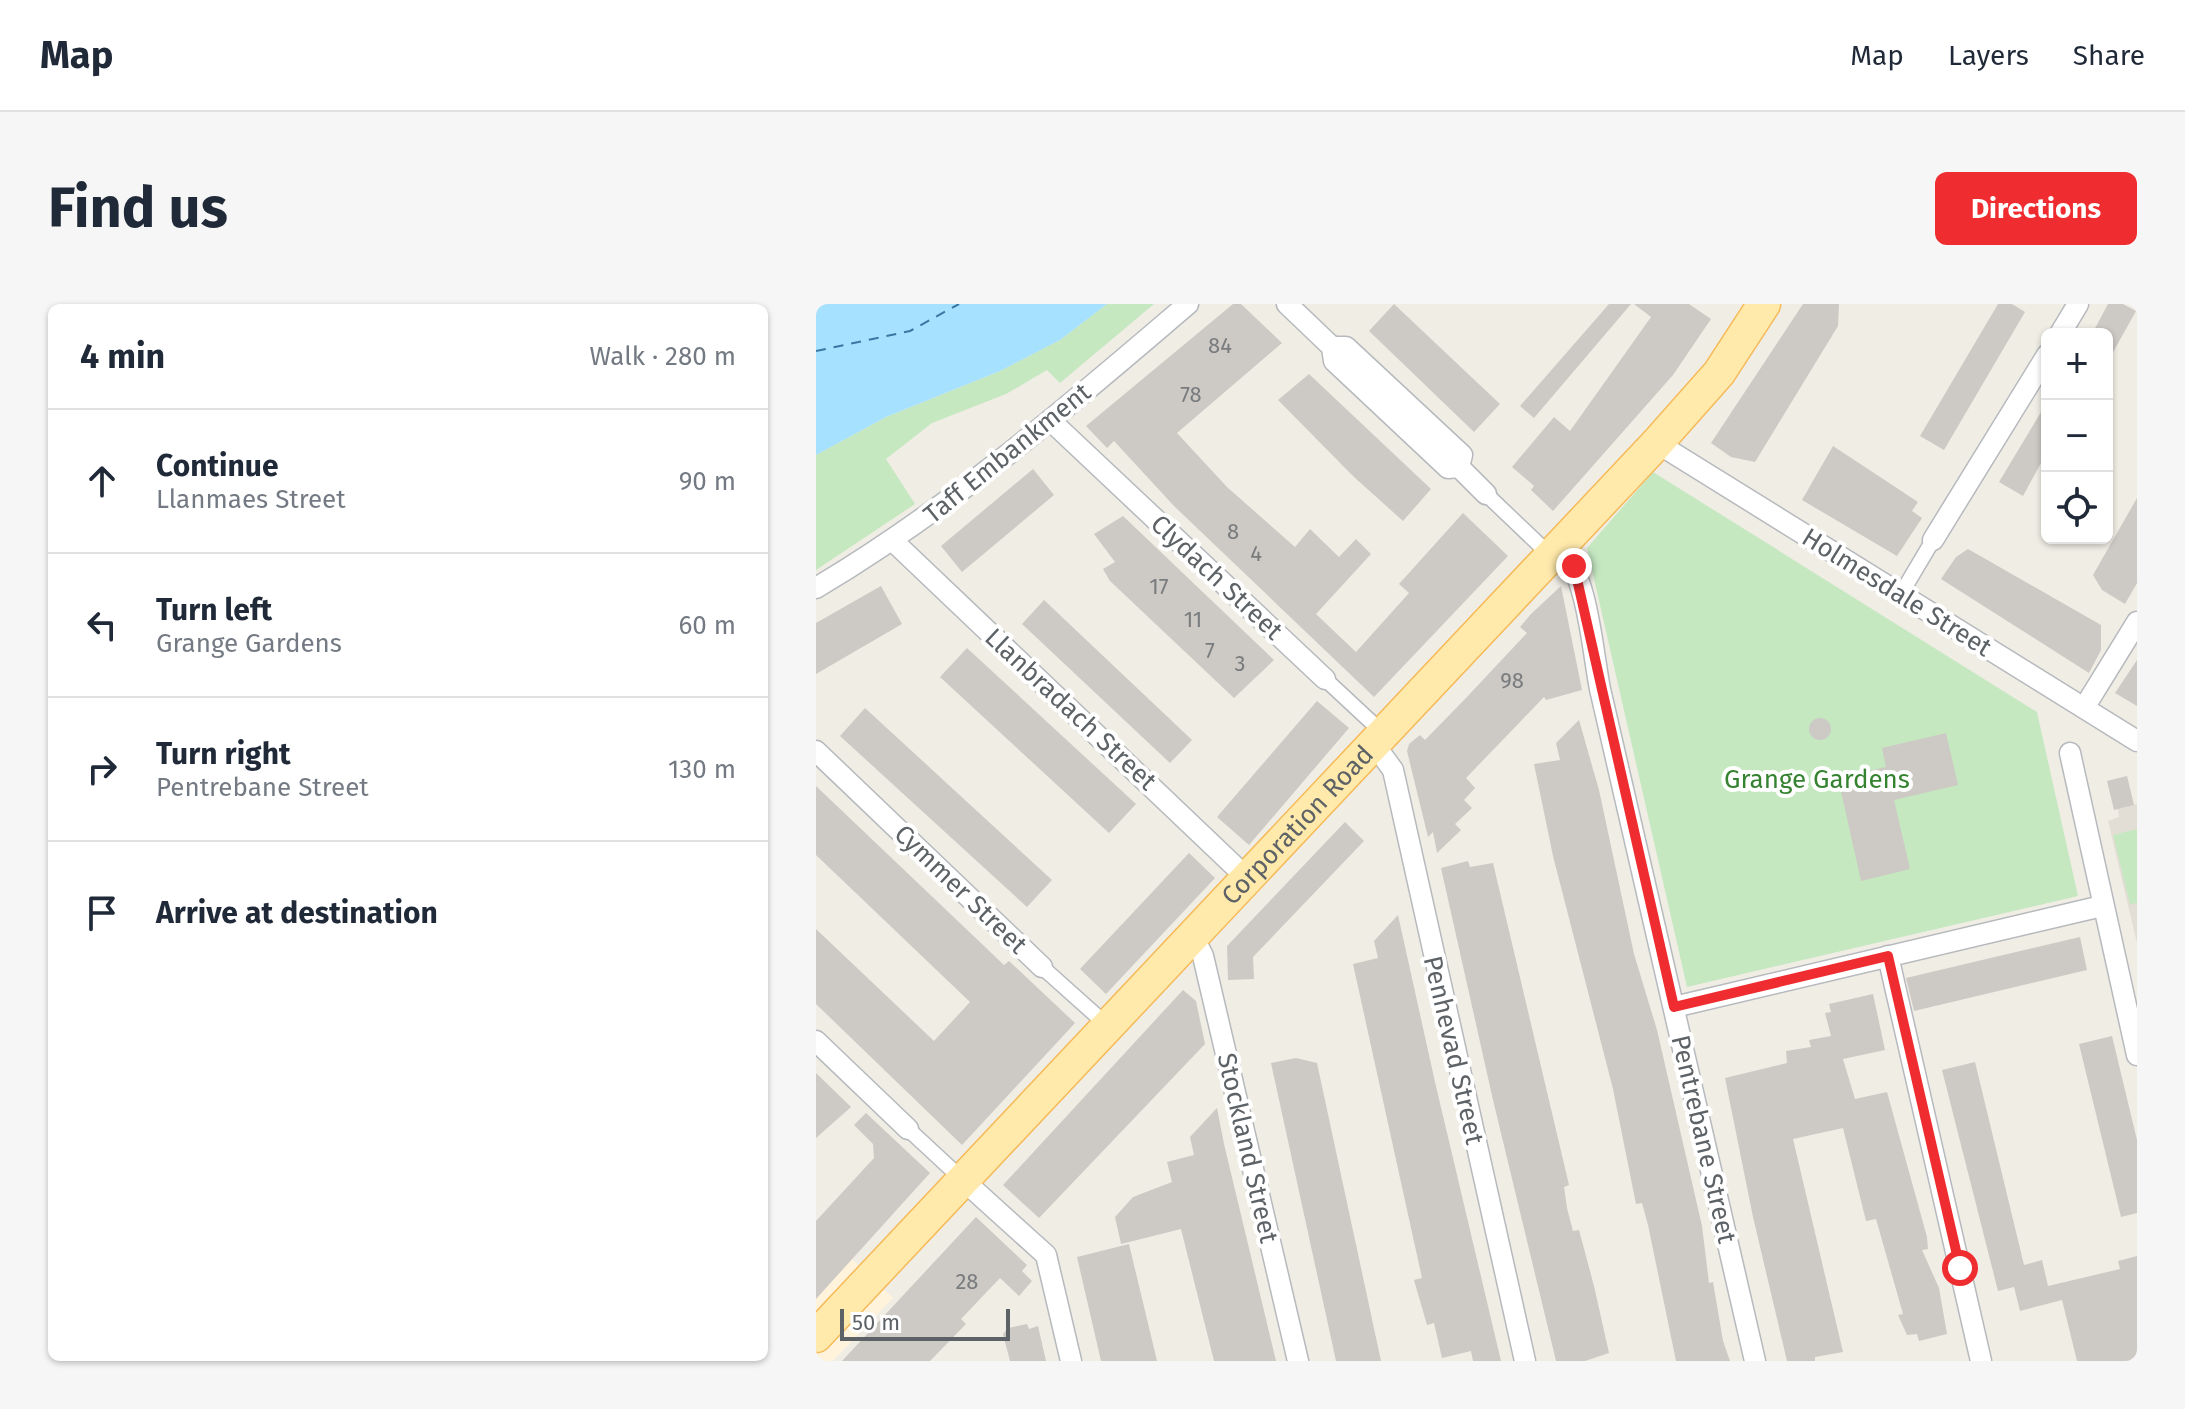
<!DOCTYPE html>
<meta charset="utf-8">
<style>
:root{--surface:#fff;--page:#f6f6f7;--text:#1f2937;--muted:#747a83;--line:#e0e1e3;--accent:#ef2d31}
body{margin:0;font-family:"Fira Sans",sans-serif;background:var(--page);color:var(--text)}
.controls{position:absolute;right:24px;top:24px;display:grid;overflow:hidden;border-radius:12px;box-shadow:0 2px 6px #0004}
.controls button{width:72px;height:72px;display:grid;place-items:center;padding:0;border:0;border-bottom:2px solid var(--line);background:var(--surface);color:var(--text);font:40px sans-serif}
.scale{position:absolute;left:24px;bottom:20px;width:170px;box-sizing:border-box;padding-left:8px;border:4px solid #5d6266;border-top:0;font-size:22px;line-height:28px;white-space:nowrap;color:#5d6266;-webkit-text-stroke:6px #fff;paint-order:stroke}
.stop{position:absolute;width:24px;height:24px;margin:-18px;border:6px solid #ef2d31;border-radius:50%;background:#fff}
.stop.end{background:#ef2d31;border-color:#fff;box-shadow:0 2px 8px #0008}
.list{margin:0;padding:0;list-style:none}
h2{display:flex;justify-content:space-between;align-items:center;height:104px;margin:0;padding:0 32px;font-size:34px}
h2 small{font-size:26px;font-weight:400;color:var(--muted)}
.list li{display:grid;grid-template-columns:52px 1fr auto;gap:24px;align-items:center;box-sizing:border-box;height:144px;padding:0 32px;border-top:2px solid var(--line)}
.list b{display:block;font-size:30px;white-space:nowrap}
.list p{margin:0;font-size:26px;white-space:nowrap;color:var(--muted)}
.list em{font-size:26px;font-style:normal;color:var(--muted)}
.icon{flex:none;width:44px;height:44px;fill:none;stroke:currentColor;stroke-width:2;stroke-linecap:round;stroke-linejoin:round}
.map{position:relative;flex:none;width:1321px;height:1057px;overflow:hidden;border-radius:12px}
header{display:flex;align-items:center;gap:48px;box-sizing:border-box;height:112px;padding:0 40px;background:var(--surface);border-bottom:2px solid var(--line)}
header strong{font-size:38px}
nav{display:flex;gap:44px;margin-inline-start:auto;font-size:28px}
.intro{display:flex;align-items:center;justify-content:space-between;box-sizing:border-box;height:192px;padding:0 48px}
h1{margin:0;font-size:56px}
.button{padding:20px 36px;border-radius:12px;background:var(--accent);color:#fff;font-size:28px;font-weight:700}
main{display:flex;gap:48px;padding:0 48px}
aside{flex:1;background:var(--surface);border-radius:12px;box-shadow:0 2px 6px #0004}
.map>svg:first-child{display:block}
.commercial{fill:#fff3dc}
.education{fill:#e2ded6}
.green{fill:#c5e8c1}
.water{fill:#a6e1ff}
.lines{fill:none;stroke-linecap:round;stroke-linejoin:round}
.ferry{stroke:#3a77a3;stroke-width:2;stroke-dasharray:10 8;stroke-linecap:butt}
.building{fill:#cdc9c4}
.pedestrian-casing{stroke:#b6b9bd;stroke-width:17}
.minor-casing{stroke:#b6b9bd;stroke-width:23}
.primary-casing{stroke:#f6ba59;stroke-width:35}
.pedestrian{stroke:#fff;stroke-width:14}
.minor{stroke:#fff;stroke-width:20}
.primary{stroke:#ffe9ab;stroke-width:32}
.route{stroke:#ef2d31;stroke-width:10}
.labels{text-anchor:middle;stroke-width:8;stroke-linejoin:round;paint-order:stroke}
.number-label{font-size:22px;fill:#797c7e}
.street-label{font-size:26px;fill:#5d6266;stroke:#fff}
.park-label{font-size:26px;fill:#358231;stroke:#fff}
</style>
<header>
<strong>Map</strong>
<nav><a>Map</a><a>Layers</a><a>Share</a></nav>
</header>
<div class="intro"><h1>Find us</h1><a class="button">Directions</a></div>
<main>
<aside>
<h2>4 min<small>Walk · 280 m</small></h2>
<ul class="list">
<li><svg class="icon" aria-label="ahead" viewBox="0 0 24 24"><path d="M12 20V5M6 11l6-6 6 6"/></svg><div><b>Continue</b><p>Llanmaes Street</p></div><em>90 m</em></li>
<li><svg class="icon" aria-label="left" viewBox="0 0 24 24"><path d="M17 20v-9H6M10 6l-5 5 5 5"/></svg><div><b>Turn left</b><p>Grange Gardens</p></div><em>60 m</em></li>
<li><svg class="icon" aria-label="right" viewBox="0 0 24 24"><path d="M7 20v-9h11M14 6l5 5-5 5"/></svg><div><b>Turn right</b><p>Pentrebane Street</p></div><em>130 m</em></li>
<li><svg class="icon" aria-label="arrive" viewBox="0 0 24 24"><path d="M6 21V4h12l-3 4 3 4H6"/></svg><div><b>Arrive at destination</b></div></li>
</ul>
</aside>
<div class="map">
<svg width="1321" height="1057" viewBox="0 0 1321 1057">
<rect width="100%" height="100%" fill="#f0ede5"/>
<path class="commercial" d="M0 921 77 994 17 1057H0Z"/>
<path class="education" d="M1321 500V639L1292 517 1303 513 1302 505Z"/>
<g class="green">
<path d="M291 0H338L244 79 231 66 190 90 116 119 70 155 99 200 0 266V151L70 113 184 67 244 36Z"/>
<path d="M837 168 1221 408 1262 592 871 683 771 244Z"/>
<path d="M1321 525V599L1314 600 1297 531Z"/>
</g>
<path class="water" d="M0 0H291L244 36 184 67 70 113 0 151Z"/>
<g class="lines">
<path class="ferry" d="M0 47 94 27 143 0"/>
</g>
<g class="building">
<path d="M417 0H425L466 39 361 129 411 183 479 243 494 225 523 253 540 235 555 250 500 310 540 348 593 289 583 280 647 209 692 252 558 393 358 202 298 137 291 144 270 122Z"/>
<path d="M578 0 684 100 658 128 553 27Z"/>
<path d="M793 0H815L718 114 704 102Z"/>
<path d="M818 0H873L895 15 857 71 737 207 715 186 718 182 696 163 738 113 754 127 835 13Z"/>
<path d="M987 0H1023L1022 22 939 158 915 153 895 139Z"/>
<path d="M1182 0H1196L1209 8 1128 146 1104 132Z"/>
<path d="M1292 0H1307L1320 7 1291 59V30H1276Z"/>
<path d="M493 70 615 185 587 217 538 173 462 96Z"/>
<path d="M1231 98V148L1207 192 1183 178Z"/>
<path d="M1017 142 1102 198 1096 207 1106 214 1081 252 986 196Z"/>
<path d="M217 165 238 191 146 268 125 242Z"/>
<path d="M1321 194V279L1309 300 1286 286 1277 271Z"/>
<path d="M307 212 458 356 418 394 294 277 287 265 299 258 278 230Z"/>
<path d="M1152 245 1285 321V346L1273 369 1125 275 1140 253Z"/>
<path d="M65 282 86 320 0 370V319Z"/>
<path d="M745 282 766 386 730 396 728 393 650 474 659 484 648 496 656 504 639 520 645 526 621 549 617 528 612 533 591 447 593 440 604 431 609 436 649 395 711 329 704 323 715 310Z"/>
<path d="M228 296 376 436 354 459 206 320Z"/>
<path d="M151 344 320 500 293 529 124 373Z"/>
<path d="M1321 356V402L1299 389Z"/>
<path d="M501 397 533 424 433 541 401 513Z"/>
<path d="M49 404 236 576 211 603 24 432Z"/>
<circle cx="1004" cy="425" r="11"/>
<path d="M763 416 783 486 818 650 841 726 886 922 893 979 897 978 907 1037 914 1057H860L832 921 826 899 820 900 797 785 737 552 718 460 744 456 740 439Z"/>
<path d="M1130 429 1142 481 1078 496 1094 565 1045 577 1022 474 1070 463 1066 444Z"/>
<path d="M1311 472 1318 501 1298 506 1291 477Z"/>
<path d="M0 482 188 661 193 657 259 719 146 841 0 700V625L118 737 154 698 0 551Z"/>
<path d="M529 518 548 537 437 653 438 675 412 676 411 642Z"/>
<path d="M373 549 399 574 290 690 264 665Z"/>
<path d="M652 557 654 563 677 559 753 881 748 883 751 904 757 927 763 926 778 982 793 1049 769 1057H740L677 796 625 564Z"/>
<path d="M582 611 619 778 685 1057H657L655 1047 626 1054 618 1019 611 1021 598 976 606 974 537 660 562 654 558 637Z"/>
<path d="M1264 633 1271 666 1098 707 1090 674Z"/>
<path d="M367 686 380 697 389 740 223 914 187 881Z"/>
<path d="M1057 690 1069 746 1027 755 1039 795 1071 788 1111 933 1112 945 1106 946 1123 984 1131 1030 1103 1037 1101 1030 1091 1031 1082 1011 1087 1010 1060 915 1050 917 1027 824 977 835 1027 1048 999 1053V1057H971L937 913 909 774 971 759 970 747 995 743 993 736 1015 732 1009 709 1015 708 1013 700Z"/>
<path d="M1296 732 1321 836V909L1305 913 1263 740Z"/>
<path d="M480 754 501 759 565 1057H520L455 759Z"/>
<path d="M1159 758 1208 961 1226 956 1232 982 1304 965 1302 957 1321 952V1057H1261L1246 996 1204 1007 1198 983 1182 987 1126 766Z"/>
<path d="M0 769 35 803 0 834Z"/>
<path d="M401 804 408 840 460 1057H398L365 925 305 940 299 913 317 893 356 878 351 858 378 851 374 833Z"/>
<path d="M50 809 114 869 0 995V917L58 854 57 840 38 821Z"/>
<path d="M160 913 211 961 206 967 216 977 203 992 184 974 145 1015 150 1020 114 1057H26Z"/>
<path d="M313 940 341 1057H285L261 953Z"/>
<path d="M211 1020 213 1025 222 1022 230 1057H194L187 1030 192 1024Z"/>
</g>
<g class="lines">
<defs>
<g id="pedestrian">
<path d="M670 190 735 252"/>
<path d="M1085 290 1117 236"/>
<path d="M509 375 567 429"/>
<path d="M226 663 292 722"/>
<path d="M92 825 147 876"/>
</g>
<g id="minor">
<path d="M471 0 516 43 518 57 632 164 643 163 670 190"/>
<path d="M1244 30 1262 0"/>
<path d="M516 43H530L646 151 643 163"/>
<path d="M235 117 509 375"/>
<path d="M841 139 1321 437"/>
<path d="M1117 236 1231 51"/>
<path d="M77 237 431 574"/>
<path d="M744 243C772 273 776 344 784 385L939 1057"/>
<path d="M0 284C139 201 250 104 372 0"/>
<path d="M1268 404 1321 318"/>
<path d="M558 440 577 466 709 1057"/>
<path d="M0 447 226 663"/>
<path d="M1254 449 1321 751"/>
<path d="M377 632 387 652 482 1057"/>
<path d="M1072 652 1165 1057"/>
<path d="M858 703 1286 602"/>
<path d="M0 737 92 825"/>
<path d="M147 876 230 951 255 1057"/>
</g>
<g id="primary">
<path id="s1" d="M0 1032 841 139 903 69 948 0"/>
</g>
</defs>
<use href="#pedestrian" class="pedestrian-casing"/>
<use href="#minor" class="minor-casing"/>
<use href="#primary" class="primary-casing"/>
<use href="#pedestrian" class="pedestrian"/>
<use href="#minor" class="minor"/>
<use href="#primary" class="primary"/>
</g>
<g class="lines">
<path class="route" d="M758 262 858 703 1072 652 1144 964"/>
</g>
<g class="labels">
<g class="number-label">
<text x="404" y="49">84</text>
<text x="375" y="98">78</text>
<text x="417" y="235">8</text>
<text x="440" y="257">4</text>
<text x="343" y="290">17</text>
<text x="377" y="323">11</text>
<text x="394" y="354">7</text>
<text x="424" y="367">3</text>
<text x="696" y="384">98</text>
<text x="151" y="985">28</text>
</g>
<g class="street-label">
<text transform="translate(191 149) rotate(-39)" y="9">Taff Embankment</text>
<text transform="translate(401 273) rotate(43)" y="9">Clydach Street</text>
<text transform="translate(1081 288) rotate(32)" y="9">Holmesdale Street</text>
<text transform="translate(255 405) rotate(43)" y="9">Llanbradach Street</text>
<text dy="9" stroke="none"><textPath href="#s1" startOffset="702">Corporation Road</textPath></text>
<text transform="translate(145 585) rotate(44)" y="9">Cymmer Street</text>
<text transform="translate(638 746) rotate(77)" y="9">Penhevad Street</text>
<text transform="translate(888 835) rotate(77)" y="9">Pentrebane Street</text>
<text transform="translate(432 844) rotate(77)" y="9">Stockland Street</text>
</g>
<g class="park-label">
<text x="1001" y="484">Grange Gardens</text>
</g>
</g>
</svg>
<div class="controls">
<button>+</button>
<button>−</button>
<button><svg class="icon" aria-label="locate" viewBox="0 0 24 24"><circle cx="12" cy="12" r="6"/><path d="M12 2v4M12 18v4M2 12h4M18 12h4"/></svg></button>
</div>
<div class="scale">50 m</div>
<div class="stop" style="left:1144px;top:964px"></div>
<div class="stop end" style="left:758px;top:262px"></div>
</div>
</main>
